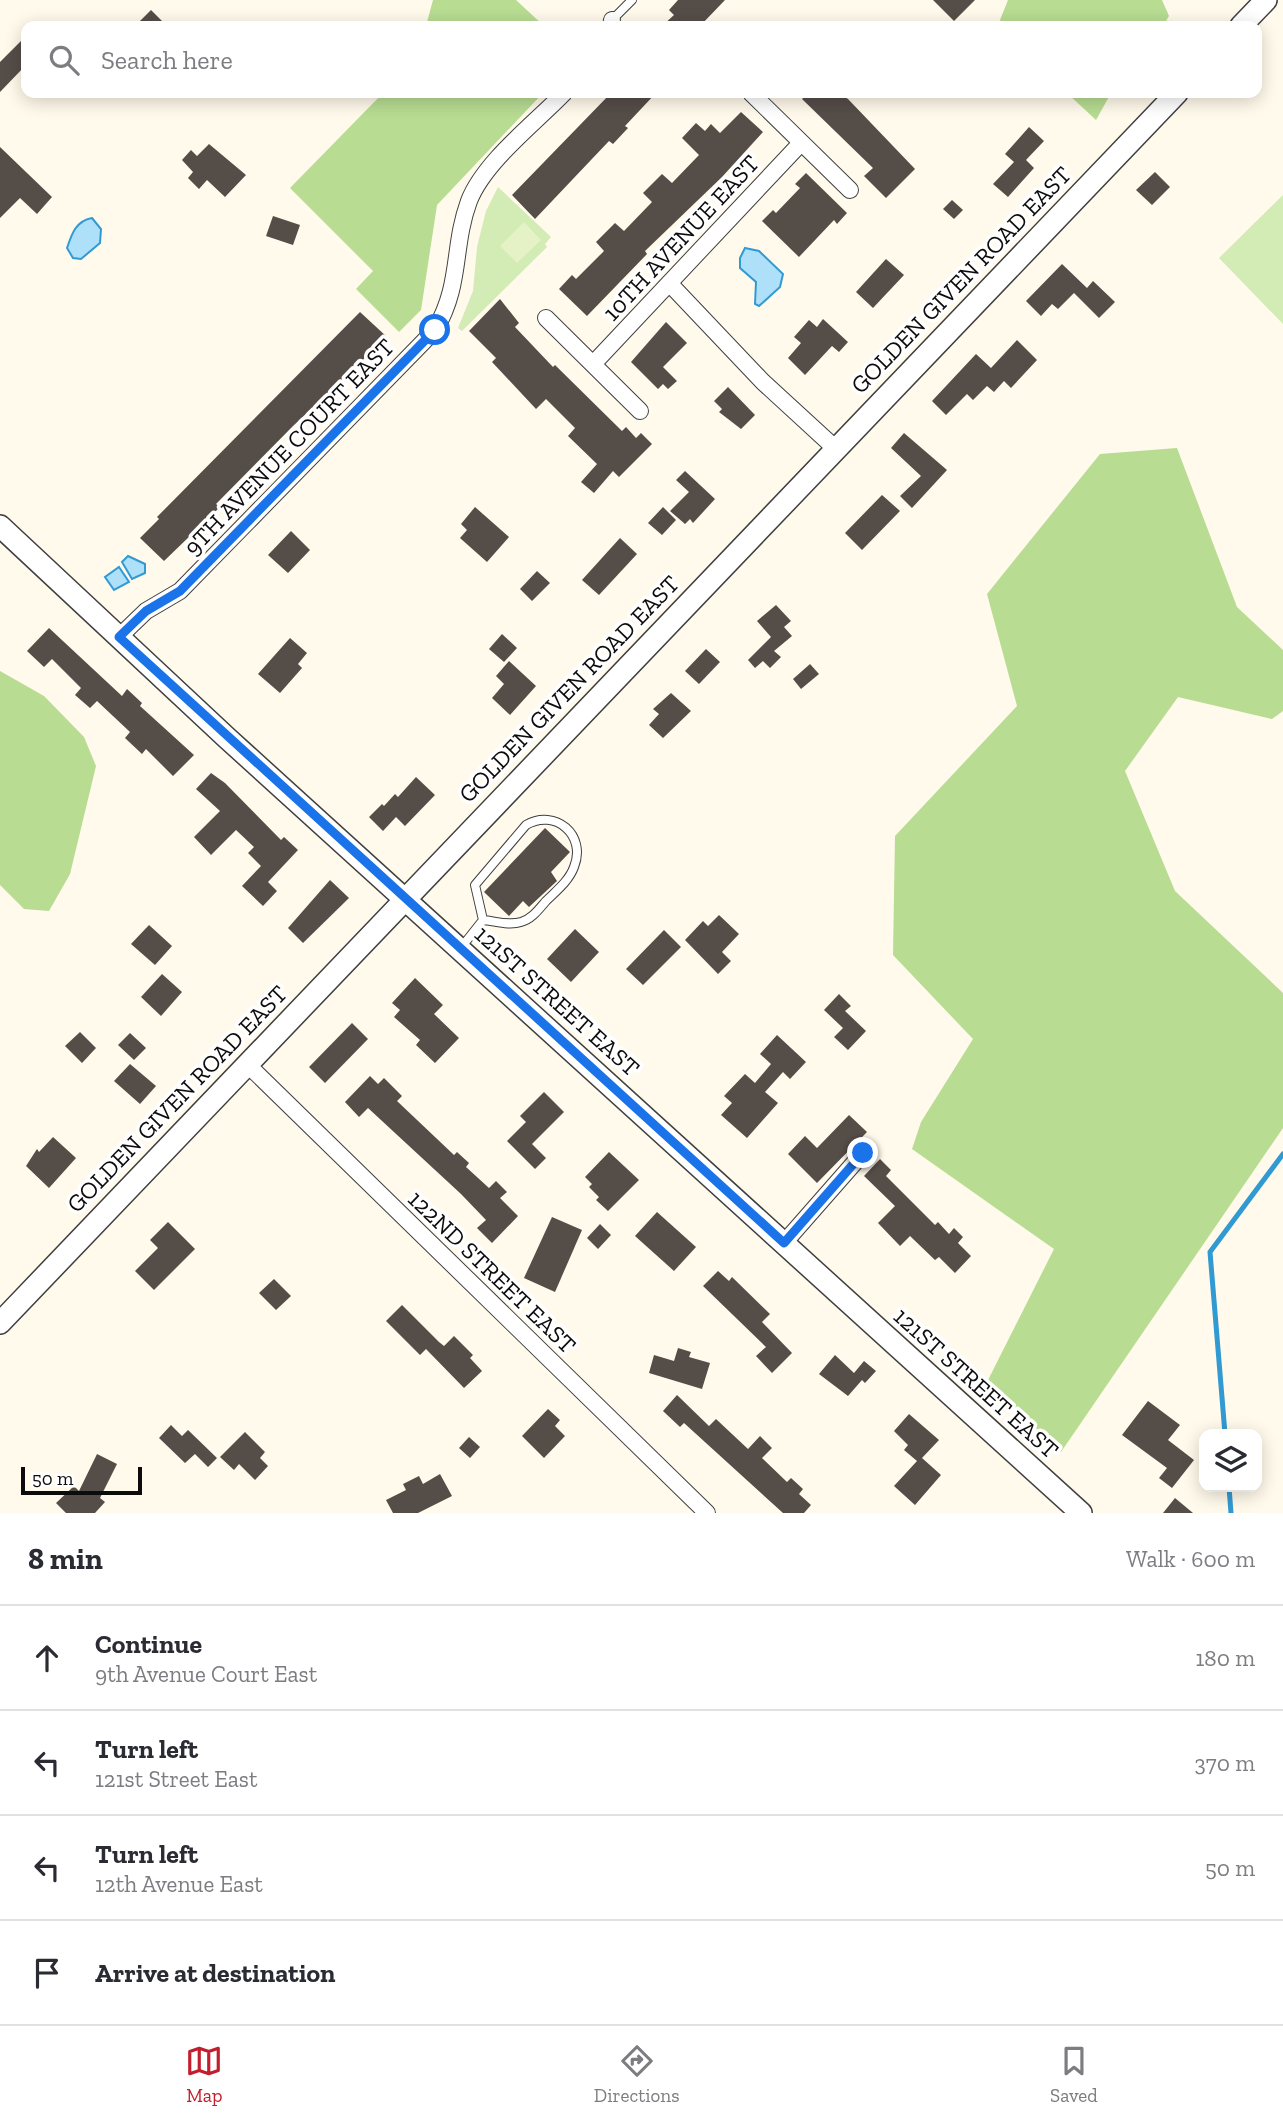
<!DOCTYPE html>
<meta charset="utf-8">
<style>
:root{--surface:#fff;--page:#f7f7f7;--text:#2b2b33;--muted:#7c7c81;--line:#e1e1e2;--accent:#c21e2e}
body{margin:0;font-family:"Zilla Slab",serif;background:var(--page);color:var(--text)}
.controls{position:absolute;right:21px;bottom:21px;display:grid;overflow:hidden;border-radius:14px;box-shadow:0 4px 18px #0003}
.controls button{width:63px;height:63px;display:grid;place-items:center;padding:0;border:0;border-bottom:2px solid var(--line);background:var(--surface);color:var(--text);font:35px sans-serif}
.scale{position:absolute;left:21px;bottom:18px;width:121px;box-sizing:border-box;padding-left:7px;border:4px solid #0c0c0c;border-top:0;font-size:19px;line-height:24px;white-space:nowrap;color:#0c0c0c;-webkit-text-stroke:5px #fff;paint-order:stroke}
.stop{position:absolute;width:21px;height:21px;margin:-16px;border:5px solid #1a73e8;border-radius:50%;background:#fff}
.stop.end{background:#1a73e8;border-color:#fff;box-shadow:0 2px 7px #0008}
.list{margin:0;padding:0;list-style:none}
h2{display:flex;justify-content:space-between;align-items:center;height:91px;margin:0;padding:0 28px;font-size:30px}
h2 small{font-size:23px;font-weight:400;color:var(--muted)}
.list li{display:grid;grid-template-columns:46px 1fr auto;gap:21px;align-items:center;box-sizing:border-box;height:105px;padding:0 28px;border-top:2px solid var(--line)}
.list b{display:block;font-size:26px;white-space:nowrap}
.list p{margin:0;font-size:23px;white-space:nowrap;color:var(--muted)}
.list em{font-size:23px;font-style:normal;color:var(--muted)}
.icon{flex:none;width:38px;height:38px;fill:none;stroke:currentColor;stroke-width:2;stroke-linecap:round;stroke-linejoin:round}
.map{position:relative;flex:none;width:1283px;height:1513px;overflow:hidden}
.search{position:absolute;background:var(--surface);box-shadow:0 4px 18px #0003;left:21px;right:21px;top:21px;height:77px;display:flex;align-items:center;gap:18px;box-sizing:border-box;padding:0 24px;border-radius:14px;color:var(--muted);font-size:26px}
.sheet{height:511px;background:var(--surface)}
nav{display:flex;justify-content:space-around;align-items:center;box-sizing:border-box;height:98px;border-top:2px solid var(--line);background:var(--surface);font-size:19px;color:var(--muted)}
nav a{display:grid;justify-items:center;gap:4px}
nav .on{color:var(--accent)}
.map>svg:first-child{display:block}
.green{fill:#d3ebb4}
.forest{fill:#b7dc92}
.pitch{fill:#e4f2c6}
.water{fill:#aee0f9;stroke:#319ad3;stroke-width:2}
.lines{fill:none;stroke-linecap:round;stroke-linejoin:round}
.stream{stroke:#319ad3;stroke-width:5}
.building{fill:#554d48}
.service-casing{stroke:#3f3f3f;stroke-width:10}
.minor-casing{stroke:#3f3f3f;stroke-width:18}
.tertiary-casing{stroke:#3f3f3f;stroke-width:24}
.service{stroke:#fff;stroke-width:8}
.minor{stroke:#fff;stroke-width:16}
.tertiary{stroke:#fff;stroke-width:21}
.route{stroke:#1a73e8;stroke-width:9}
.labels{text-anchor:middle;stroke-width:7;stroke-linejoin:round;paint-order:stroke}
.street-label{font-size:24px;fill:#0c0c0c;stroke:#fff}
</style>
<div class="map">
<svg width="1283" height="1513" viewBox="0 0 1283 1513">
<rect width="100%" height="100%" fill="#fffaeb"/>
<g class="green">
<path d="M498 187 551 237 545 244 547 247 462 331 458 328 473 291 477 247 486 211Z"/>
<path d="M1283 195V324L1219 258Z"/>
</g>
<g class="forest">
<path d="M433 0H516L544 26H426Z"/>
<path d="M1008 0H1162L1169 16 1163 26H1003L1000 20Z"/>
<path d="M383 93H543L437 205 421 310 399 332 356 289 373 271 290 188Z"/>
<path d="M1067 93H1111L1096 120Z"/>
<path d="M1177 448 1237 607 1283 650V711L1272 719 1178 697 1125 771 1175 891 1283 993V1128L1061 1452 987 1382 1054 1249 912 1149 921 1122 973 1039 893 955 895 836 1017 706 987 594 1100 454Z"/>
<path d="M0 671 44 696 84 737 96 766 70 874 49 911 24 909 0 885Z"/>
</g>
<path class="pitch" d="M524 222 541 240 517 263 500 246Z"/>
<g class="water">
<path d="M92 218 101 229 100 243 81 259 73 258 67 248C72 233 76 221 92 218Z"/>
<path d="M745 248 759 251 783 274 780 287 759 306 755 304 756 282 740 268V258Z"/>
<path d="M128 556 145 564V573L132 579 122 562Z"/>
<path d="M119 567 129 582 114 590 105 577Z"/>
</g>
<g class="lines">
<g class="stream">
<path d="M1225 1434 1210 1252 1283 1154"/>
<path d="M1229 1487 1231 1513"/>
</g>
</g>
<g class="building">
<path d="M678 0H725L700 26H662L674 15 669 10Z"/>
<path d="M933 0H975L954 21Z"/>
<path d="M151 10 167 26H135Z"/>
<path d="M26 36V65L0 92V62Z"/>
<path d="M611 93H656L625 126 628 128 613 144 609 141 535 219 512 195Z"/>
<path d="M809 93H839L848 99 915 169 886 198 864 176 873 168 802 99Z"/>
<path d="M741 112 763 132 722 177 645 251 647 254 587 316 559 289 572 275 576 279 604 251 596 242 615 223 624 231 652 202 643 193 662 174 672 183 699 155 682 138 696 123 705 131 711 124 720 133Z"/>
<path d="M1029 127 1044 141 1026 160 1034 168 1008 197 993 184 1014 162 1005 154Z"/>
<path d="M209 144 246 175 225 197 207 180 199 189 188 178 193 172 182 160 191 150 197 156Z"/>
<path d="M0 147 52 197 37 214 20 198 0 218Z"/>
<path d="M1155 172 1170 187 1152 205 1136 190Z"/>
<path d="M806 173 847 213 837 224 834 220 799 257 762 221 773 210 776 213 800 188 795 184Z"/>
<path d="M952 200 963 210 954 219 943 209Z"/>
<path d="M273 216 300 225 293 245 266 236Z"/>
<path d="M886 259 904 275 873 308 856 292Z"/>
<path d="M1062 264 1087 288 1093 281 1115 302 1099 318 1074 293 1058 309 1052 304 1041 316 1026 301Z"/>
<path d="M500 299 519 323 515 327 553 367 555 365 622 431 626 427 636 438 641 433 652 444 619 477 613 471 594 493 581 482 597 464 568 436 575 428 546 399 536 409 492 362 496 358 469 331Z"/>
<path d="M360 312 387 337 293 426 216 504 220 507 164 561 140 538 159 519 157 517Z"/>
<path d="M823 319 848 342 839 352 832 346 805 375 788 358 801 343 794 337 809 320 817 327Z"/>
<path d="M666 322 687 343 663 367 677 381 668 389 663 384 658 389 631 362Z"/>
<path d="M1017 340 1037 360 1011 388 1004 381 994 392 987 386 973 400 967 394 946 415 932 401 976 354 991 368Z"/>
<path d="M728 387 755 415 741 429 719 412 722 409 714 401Z"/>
<path d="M904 433 947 470 912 508 900 496 921 476 891 448Z"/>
<path d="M685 471 715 499 693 523 690 519 685 524 670 511 689 492 676 480Z"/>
<path d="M882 495 900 511 862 550 845 533Z"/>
<path d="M475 507 509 537 487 562 460 538 467 530 461 524Z"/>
<path d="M663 507 676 520 662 535 648 523Z"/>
<path d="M291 531 310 550 288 573 268 555Z"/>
<path d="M620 538 637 554 599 595 582 580Z"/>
<path d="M537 571 550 583 532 601 520 589Z"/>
<path d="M776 605 791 621 784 627 792 636 774 651 781 657 770 668 763 661 755 668 748 660 771 637 757 621Z"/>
<path d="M49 628 122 696 127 689 142 703 140 706 194 755 173 776 146 749 142 754 125 738 130 732 97 701 90 708 75 695 81 688 52 659 44 667 27 651Z"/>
<path d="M502 634 517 648 504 662 489 649Z"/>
<path d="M290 638 307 653 298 664 302 668 280 693 258 674Z"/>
<path d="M706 649 720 662 699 684 685 671Z"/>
<path d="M509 661 536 686 510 715 492 698 504 684 496 676Z"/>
<path d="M810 664 819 674 801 689 793 679Z"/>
<path d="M671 693 691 711 663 738 649 725 659 714 653 709Z"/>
<path d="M211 773 225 783 281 840 284 837 298 850 268 882 277 891 263 906 242 886 261 866 248 853 254 847 236 830 211 855 194 837 220 811 196 789Z"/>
<path d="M416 777 435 795 405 826 396 817 383 831 369 817 382 804 384 806 395 794 398 797Z"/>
<path d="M545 828 570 852 551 872 557 881 529 907 523 901 509 916 484 892Z"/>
<path d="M330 880 349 898 303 943 288 928Z"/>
<path d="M719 915 739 934 722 952 731 961 718 974 685 940 703 921 708 926Z"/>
<path d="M149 925 172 946 155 965 131 944Z"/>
<path d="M575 929 599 952 571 982 547 959Z"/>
<path d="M664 930 681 947 643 985 626 969Z"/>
<path d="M162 974 182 992 161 1016 141 997Z"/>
<path d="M415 978 443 1005 434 1014 459 1038 435 1063 416 1045 420 1040 394 1017 400 1010 392 1003Z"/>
<path d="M839 994 851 1006 845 1011 866 1031 848 1050 834 1037 843 1028 824 1010Z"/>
<path d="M352 1023 368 1039 325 1083 309 1067Z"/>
<path d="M80 1032 96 1048 82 1063 65 1046Z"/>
<path d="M130 1033 146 1048 134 1060 118 1045Z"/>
<path d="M777 1035 806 1062 790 1079 783 1072 765 1092 778 1103 747 1138 721 1115 732 1103 724 1096 745 1074 755 1083 771 1064 760 1054Z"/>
<path d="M130 1064 156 1086 140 1104 114 1081Z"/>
<path d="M370 1076 378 1084 384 1078 402 1096 397 1101 454 1155 457 1152 469 1163 466 1167 489 1188 496 1181 507 1192 500 1198 518 1216 492 1243 477 1228 486 1220 461 1194 368 1108 359 1117 345 1102Z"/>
<path d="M544 1092 564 1112 532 1144 546 1158 535 1169 507 1141 526 1122 520 1116Z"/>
<path d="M849 1115 867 1132 817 1183 788 1154 805 1136 817 1148Z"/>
<path d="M53 1137 76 1158 49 1188 26 1166 37 1149 39 1152Z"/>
<path d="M609 1152 639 1180 608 1211 596 1200 599 1197 589 1187 592 1184 585 1177Z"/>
<path d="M880 1159 891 1170 886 1176 935 1225 938 1222 949 1234 954 1228 963 1237 958 1243 971 1256 955 1273 939 1257 935 1260 910 1236 900 1246 878 1223 895 1206 864 1176Z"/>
<path d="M657 1212 696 1247 674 1271 635 1236Z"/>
<path d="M552 1217 582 1230 555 1292 524 1278Z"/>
<path d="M168 1222 195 1249 154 1290 135 1271 158 1248 150 1240Z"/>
<path d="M600 1224 611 1235 598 1249 587 1238Z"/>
<path d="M718 1271 729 1281 732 1277 770 1314 762 1322 792 1353 772 1373 756 1356 766 1347 703 1286Z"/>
<path d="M274 1279 291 1296 276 1310 259 1293Z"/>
<path d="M402 1305 439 1342 444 1346 454 1336 473 1355 470 1358 482 1371 464 1388 426 1349 420 1355 386 1321Z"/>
<path d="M678 1348 691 1352 689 1357 710 1363 702 1389 649 1373 654 1355 674 1361Z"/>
<path d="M835 1355 854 1373 864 1361 876 1371 865 1383 862 1380 848 1396 819 1374Z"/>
<path d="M677 1395 709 1426 716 1419 748 1449 760 1436 772 1448 762 1458 787 1482 791 1478 803 1489 799 1494 811 1505 804 1513H783L684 1423 680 1427 663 1411Z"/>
<path d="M1148 1401 1180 1425 1168 1440 1194 1460 1172 1488 1159 1478 1167 1468 1122 1435Z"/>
<path d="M548 1409 560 1420 555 1426 565 1436 544 1458 522 1436Z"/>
<path d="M909 1414 939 1440 922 1458 941 1475 915 1505 894 1486 917 1461 904 1450 908 1445 894 1431Z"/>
<path d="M171 1425 182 1436 188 1430 217 1458 208 1467 195 1454 185 1463 159 1438Z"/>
<path d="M245 1432 265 1452 260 1458 268 1466 255 1480 239 1464 234 1470 220 1457Z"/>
<path d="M469 1437 480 1447 470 1458 459 1448Z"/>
<path d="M97 1454 117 1464 100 1498 105 1502 95 1513H66L56 1503 74 1486 79 1491Z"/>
<path d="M440 1474 452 1496 418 1513H393L386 1500 406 1490 403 1484 419 1476 423 1484Z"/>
<path d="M1175 1498 1193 1513H1163Z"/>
</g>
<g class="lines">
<defs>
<g id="service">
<path d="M612 20 632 0"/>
<path d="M460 949 483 920 475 885 526 825C555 808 587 835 574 867 569 881 556 891 546 901 539 909 532 919 521 922 509 926 495 921 483 920"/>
</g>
<g id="minor">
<path d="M611 26 612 20"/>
<path d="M751 93 850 190"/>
<path d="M670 284 763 382 836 449"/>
<path d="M546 318 640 411"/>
<path d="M594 363 801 143"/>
<path d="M119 637 146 611 180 591 435 330C462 284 452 247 469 201 484 162 535 123 564 93"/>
<path d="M246 1063 707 1513"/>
<path d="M784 1243 863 1153"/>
</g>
<g id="tertiary">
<path d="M1241 26 1266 0"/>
<path d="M0 526 227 738 1081 1513"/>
<path d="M0 1323 1177 93"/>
</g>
</defs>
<use href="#service" class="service-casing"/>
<use href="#minor" class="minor-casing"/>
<use href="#tertiary" class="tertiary-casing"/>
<use href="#service" class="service"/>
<use href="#minor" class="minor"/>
<use href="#tertiary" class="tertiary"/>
</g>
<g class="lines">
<path class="route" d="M435 330 180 591 146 611 119 637 784 1243 863 1153"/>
</g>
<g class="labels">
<g class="street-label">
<text transform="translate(681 238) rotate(-47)" y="8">10TH AVENUE EAST</text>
<text transform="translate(961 280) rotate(-46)" y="8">GOLDEN GIVEN ROAD EAST</text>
<text transform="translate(289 447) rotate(-46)" y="8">9TH AVENUE COURT EAST</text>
<text transform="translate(569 689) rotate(-46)" y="8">GOLDEN GIVEN ROAD EAST</text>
<text transform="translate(557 1001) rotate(42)" y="8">121ST STREET EAST</text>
<text transform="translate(177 1099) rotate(-46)" y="8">GOLDEN GIVEN ROAD EAST</text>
<text transform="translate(492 1272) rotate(44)" y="8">122ND STREET EAST</text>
<text transform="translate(976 1383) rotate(42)" y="8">121ST STREET EAST</text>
</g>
</g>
</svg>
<div class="controls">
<button><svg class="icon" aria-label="layers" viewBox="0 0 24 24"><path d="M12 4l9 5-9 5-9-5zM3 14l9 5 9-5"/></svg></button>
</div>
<div class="scale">50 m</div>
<div class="stop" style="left:435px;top:330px"></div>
<div class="stop end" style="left:863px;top:1153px"></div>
<div class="search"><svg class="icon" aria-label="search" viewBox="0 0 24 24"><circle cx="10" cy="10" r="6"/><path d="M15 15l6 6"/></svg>Search here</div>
</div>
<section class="sheet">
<h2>8 min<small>Walk · 600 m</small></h2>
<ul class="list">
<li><svg class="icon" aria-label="ahead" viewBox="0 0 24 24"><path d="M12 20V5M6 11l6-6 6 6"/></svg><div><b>Continue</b><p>9th Avenue Court East</p></div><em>180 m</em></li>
<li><svg class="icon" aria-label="left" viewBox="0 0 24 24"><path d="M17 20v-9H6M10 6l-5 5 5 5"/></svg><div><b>Turn left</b><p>121st Street East</p></div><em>370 m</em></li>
<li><svg class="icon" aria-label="left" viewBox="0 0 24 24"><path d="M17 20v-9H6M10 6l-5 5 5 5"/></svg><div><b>Turn left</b><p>12th Avenue East</p></div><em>50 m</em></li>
<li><svg class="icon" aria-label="arrive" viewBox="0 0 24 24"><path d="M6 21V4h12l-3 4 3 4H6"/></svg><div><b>Arrive at destination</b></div></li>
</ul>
</section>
<nav>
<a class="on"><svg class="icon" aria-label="map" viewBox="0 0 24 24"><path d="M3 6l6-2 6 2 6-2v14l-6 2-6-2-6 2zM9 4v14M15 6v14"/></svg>Map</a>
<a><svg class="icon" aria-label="directions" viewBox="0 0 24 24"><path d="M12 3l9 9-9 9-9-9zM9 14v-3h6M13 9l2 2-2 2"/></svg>Directions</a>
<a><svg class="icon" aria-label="saved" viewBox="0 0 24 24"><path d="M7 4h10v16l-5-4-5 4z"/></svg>Saved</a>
</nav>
